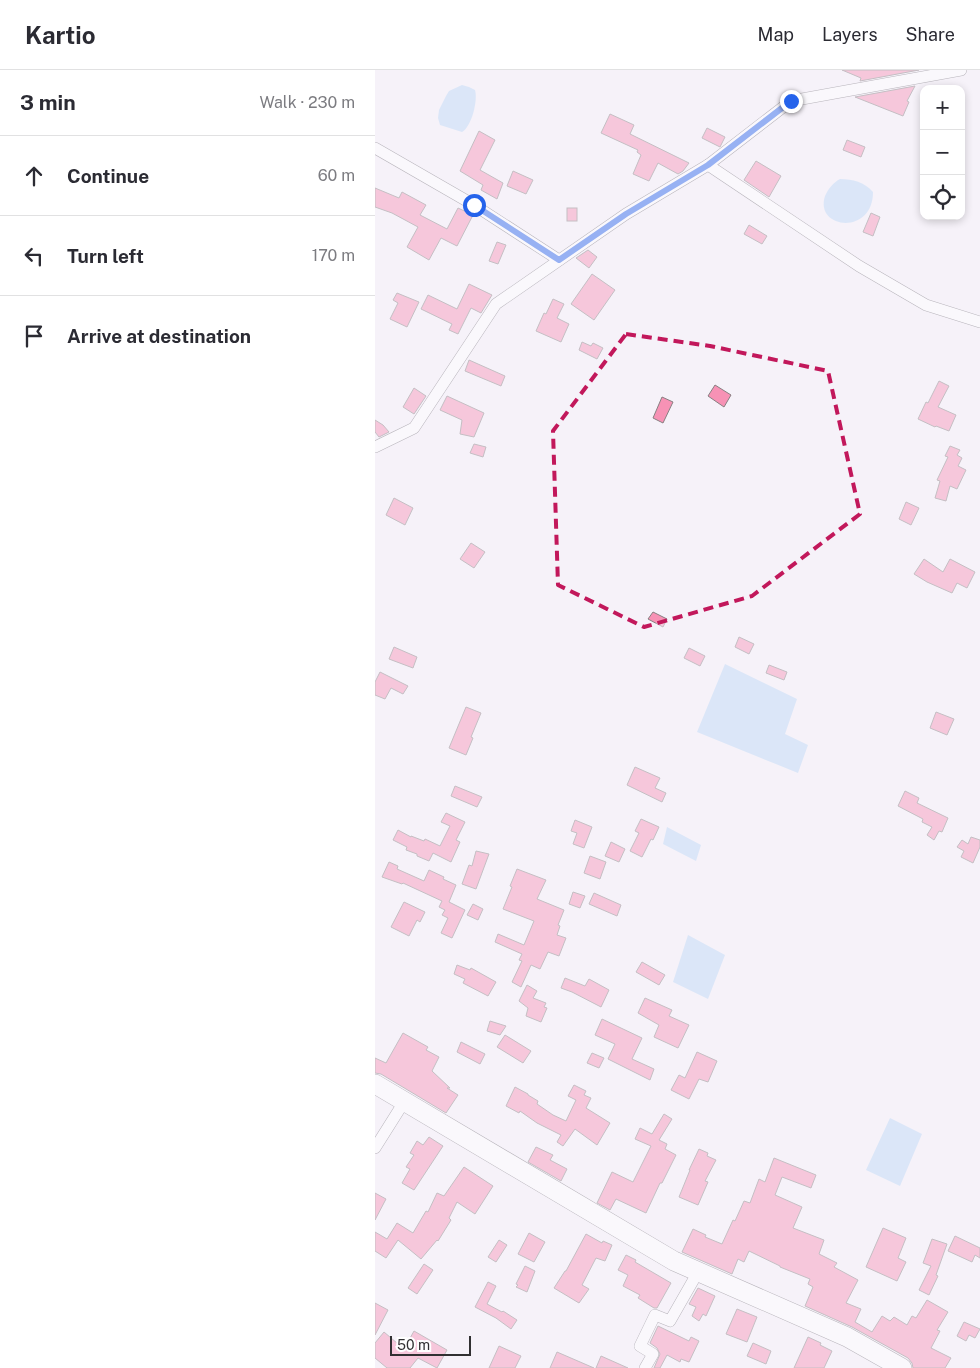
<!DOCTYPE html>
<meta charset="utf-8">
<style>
:root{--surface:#fff;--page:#f2f2f3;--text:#2b2b33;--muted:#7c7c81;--line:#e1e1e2}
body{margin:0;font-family:"Public Sans",sans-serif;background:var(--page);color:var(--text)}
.controls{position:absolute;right:15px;top:15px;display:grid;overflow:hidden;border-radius:10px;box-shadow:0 2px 8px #0003}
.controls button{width:45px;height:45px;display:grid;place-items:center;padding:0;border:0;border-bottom:1px solid var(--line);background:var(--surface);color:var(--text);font:25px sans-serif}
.scale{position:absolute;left:15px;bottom:12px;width:81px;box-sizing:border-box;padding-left:5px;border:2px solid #313032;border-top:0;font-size:14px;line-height:18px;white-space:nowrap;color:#313032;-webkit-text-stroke:4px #fff;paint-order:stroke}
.stop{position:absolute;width:15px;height:15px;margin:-11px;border:4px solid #2563eb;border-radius:50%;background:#fff}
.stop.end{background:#2563eb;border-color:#fff;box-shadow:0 1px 5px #0008}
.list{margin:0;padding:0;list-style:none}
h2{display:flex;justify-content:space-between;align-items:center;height:65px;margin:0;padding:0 20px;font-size:21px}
h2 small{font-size:16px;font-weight:400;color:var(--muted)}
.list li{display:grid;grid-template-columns:32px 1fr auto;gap:15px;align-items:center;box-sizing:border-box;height:80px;padding:0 20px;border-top:1px solid var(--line)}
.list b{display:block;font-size:19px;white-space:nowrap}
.list em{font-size:16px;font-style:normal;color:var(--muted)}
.icon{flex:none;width:28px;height:28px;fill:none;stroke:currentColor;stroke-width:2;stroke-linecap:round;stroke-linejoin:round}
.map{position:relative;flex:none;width:605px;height:1298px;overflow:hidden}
header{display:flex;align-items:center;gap:30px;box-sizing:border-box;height:70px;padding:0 25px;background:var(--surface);border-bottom:1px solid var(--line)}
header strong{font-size:24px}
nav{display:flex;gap:28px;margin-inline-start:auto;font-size:18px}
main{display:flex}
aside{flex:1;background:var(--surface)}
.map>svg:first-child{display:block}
.water{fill:#bbd8f5}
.building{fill:#f792b5;stroke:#888082}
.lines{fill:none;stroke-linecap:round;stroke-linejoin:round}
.minor-casing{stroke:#6e6b71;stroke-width:12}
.primary-casing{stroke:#6e6b71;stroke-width:20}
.minor{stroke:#fff;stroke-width:11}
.primary{stroke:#fff;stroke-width:19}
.route{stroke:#2563eb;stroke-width:6}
.marked{fill:none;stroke:#c2185b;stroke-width:4;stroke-dasharray:10 6;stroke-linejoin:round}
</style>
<header>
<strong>Kartio</strong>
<nav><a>Map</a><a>Layers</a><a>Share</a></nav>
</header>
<main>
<aside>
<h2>3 min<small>Walk · 230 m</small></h2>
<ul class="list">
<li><svg class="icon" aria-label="ahead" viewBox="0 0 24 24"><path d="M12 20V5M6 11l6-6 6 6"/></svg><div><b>Continue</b></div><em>60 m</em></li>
<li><svg class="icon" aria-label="left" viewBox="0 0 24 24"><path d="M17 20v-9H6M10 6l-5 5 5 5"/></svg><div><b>Turn left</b></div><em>170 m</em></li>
<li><svg class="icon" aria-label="arrive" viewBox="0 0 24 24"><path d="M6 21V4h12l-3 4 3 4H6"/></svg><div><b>Arrive at destination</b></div></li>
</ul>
</aside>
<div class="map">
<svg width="605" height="1298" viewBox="0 0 605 1298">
<rect width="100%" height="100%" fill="#f6f2f9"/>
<g class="water">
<path d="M87 15 94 17 100 20C103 30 97 56 87 62L65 55 63 48 64 40 71 26 74 21Z"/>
<path d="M465 109C478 109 489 112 498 122 498 166 439 159 450 126 453 119 459 112 465 109Z"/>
<path d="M350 594 422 629 410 664 433 675 423 703 322 662Z"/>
<path d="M292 757 326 775 321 791 288 774Z"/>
<path d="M313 865 350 885 333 929 298 912Z"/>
<path d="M515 1048 547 1064 525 1116 491 1100Z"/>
</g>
<g class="building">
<path d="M467 0H544L485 11 486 8Z"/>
<path d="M540 16 532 31 534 32 528 46 480 27Z"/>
<path d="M235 44 259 55 255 64 314 93 308 101 303 104 283 93 274 111 258 104 266 85 262 82 263 80 226 63Z"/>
<path d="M332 58 350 67 345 77 327 68Z"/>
<path d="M104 61 120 70 105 100 128 113 122 129 106 120 108 115 85 101Z"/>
<path d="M472 70 490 77 486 87 468 80Z"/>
<path d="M381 91 406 106 394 127 369 110Z"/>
<path d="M138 101 158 110 151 124 132 116Z"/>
<path d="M0 118 24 128 27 122 51 135 45 145 72 159 83 138 98 145 82 176 66 168 54 190 32 177 43 157 17 143 0 137Z"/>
<rect x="192" y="138" width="10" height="13"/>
<path d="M496 143 505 147 498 166 488 162Z"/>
<path d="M374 155 392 166 387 174 369 164Z"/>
<path d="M122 172 131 175 123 194 114 191Z"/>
<path d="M213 180 222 187 214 198 201 188Z"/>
<path d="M217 204 240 220 219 250 196 234Z"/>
<path d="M94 214 117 225 106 243 96 238 83 264 74 260 77 254 46 239 53 225 82 239Z"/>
<path d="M22 223 44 232 32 257 15 249 23 233 18 230Z"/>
<path d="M178 229 189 234 182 248 194 254 186 272 161 261 169 243 171 244Z"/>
<path d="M207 272 216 276 218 273 228 278 222 289 204 280Z"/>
<path d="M94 290 130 306 126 316 90 301Z"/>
<path d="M564 311 574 316 563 337 581 345 574 361 561 356 560 357 543 349 551 332 553 333Z"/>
<path d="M340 315 356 325 349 337 333 326Z"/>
<path d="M39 318 51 326 39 344 28 337Z"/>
<path d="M72 326 109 343 99 367 85 364 87 350 65 340Z"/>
<path d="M287 327 298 332 288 353 278 348Z"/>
<path d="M0 350 8 355 14 362 4 367 0 362Z"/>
<path d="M99 374 111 377 108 387 95 383Z"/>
<path d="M575 376 585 380 582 385 587 388 583 396 591 400 582 419 575 416 571 431 560 428 565 411 562 410 573 387 570 386Z"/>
<path d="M19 428 38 438 30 455 11 445Z"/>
<path d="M531 432 544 438 536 455 524 449Z"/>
<path d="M96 473 110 482 99 498 85 489Z"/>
<path d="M549 489 568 502 575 489 600 502 592 518 582 513 577 523 552 512 539 504Z"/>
<path d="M278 542 292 549 288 557 273 549Z"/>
<path d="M364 567 379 574 374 584 360 577Z"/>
<path d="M19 577 42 587 38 598 14 589Z"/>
<path d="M314 578 330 586 325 596 309 588Z"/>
<path d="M394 595 412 602 409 610 391 603Z"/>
<path d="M5 602 33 616 28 624 16 618 10 629 0 625V612Z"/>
<path d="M91 637 106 643 96 667 98 668 91 685 74 678Z"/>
<path d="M561 642 579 649 572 665 555 658Z"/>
<path d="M260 697 285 708 280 718 291 723 287 732 252 715Z"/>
<path d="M80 716 107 727 102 737 76 726Z"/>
<path d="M530 721 544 728 542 733 573 748 567 762 564 761 559 770 552 765 557 757 547 752 548 749 523 736Z"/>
<path d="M71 743 90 752 81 770 85 772 76 792 58 783 54 791 42 786V784L31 780 32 777 18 770 23 760 36 767V766L49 771 50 769 65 776 75 756 66 752Z"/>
<path d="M266 749 284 757 278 770 276 769 267 787 255 781 264 763 260 761Z"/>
<path d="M200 750 217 757 209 778 198 774 202 763 196 761Z"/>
<path d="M596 767 605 770V777L598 793 586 787 589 781 582 777 587 770 593 774Z"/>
<path d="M236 772 250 779 244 792 230 786Z"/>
<path d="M101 781 114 784 101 819 87 814 94 795 97 796Z"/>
<path d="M215 786 231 792 225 809 209 803Z"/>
<path d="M14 792 23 796 22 799 49 811 54 800 69 807 68 809 81 815 74 832 90 840 77 868 66 863 73 848 67 845 70 840 64 837 67 831 28 813 27 814 7 807Z"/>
<path d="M142 799 171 810 162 829 189 840 183 855 185 856 182 865 191 868 184 886 173 882 165 899 156 895 146 917 137 912 147 891 144 890 147 884 120 872 123 864 149 875 159 851 128 839 137 817 135 816Z"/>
<path d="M198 822 210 826 205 838 194 834Z"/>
<path d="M219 823 246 835 242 846 214 834Z"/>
<path d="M29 832 50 842 45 852 42 850 34 866 16 857Z"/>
<path d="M98 834 108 839 103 850 92 845Z"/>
<path d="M267 892 290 905 284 915 261 902Z"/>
<path d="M82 895 95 900 96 898 121 912 113 926 88 913 90 909 79 904Z"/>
<path d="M190 908 210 916 214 909 234 920 226 937 197 922 186 918Z"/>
<path d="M152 915 162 921 158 928 171 933 169 937 172 938 166 952 151 946 153 938 144 931Z"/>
<path d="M270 928 297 940 294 946 314 955 303 978 279 967 284 955 263 943Z"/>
<path d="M227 949 267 968 257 989 279 999 275 1010 233 989 240 974 220 965Z"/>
<path d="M115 951 131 956 125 965 112 961Z"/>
<path d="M28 963 53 977 51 980 64 987 57 1001 75 1018H72L83 1025 71 1043 6 1004 0 1003V988L11 993Z"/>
<path d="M130 965 156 981 148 993 122 977Z"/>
<path d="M86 972 110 984 105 994 82 982Z"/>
<path d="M322 982 342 991 333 1012 324 1009 314 1029 296 1020 304 1005 310 1008Z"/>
<path d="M217 983 229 988 224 998 212 993Z"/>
<path d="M199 1015 211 1021 209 1025 216 1028 211 1038 235 1053 222 1075 200 1059 188 1076 182 1072 186 1065 162 1053 145 1041 144 1043 131 1036 140 1017 153 1024V1025L163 1031 162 1034 178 1045 191 1051 201 1030 193 1026Z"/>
<path d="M289 1044 297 1049 284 1070 292 1074 290 1079 301 1085 287 1113H285L271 1143 241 1129 235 1140 222 1133 237 1102 258 1112 276 1076 260 1069 265 1058 277 1064Z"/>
<path d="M54 1067 68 1076 39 1120 27 1113 35 1099 31 1097 39 1085 35 1083 42 1071 48 1075Z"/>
<path d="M161 1077 178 1085 175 1090 192 1099 186 1111 153 1092Z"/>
<path d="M324 1079 333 1083 332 1086 341 1090 330 1111 333 1112 323 1135 304 1127 315 1100H314Z"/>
<path d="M399 1088 441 1105 436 1118 407 1107 400 1125 427 1137 418 1158 449 1170 444 1184 462 1193 459 1197 483 1210 471 1233 486 1239 480 1252 497 1262 507 1246 515 1251 519 1247 532 1255 537 1246 541 1248 552 1230 573 1242 562 1260 565 1261 556 1278 576 1288 570 1298H538L537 1293 533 1288 477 1257 430 1236 438 1217 433 1214 435 1209 405 1197V1196L374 1181 369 1192 363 1189 357 1204 307 1182 318 1159 331 1165 330 1167 347 1174 358 1150 360 1151 369 1131 375 1133 384 1109 390 1112Z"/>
<path d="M89 1097 118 1116 100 1144 82 1132 74 1148 76 1150 63 1171 62 1170 46 1189 23 1170 11 1188 0 1181V1162L12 1169 22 1153 38 1163 51 1141 53 1142 62 1123 69 1126Z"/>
<path d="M0 1123 11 1129 0 1150Z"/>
<path d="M508 1158 531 1168 523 1188 531 1192 522 1211 491 1197Z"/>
<path d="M154 1163 170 1172 159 1192 143 1184Z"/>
<path d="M211 1164 227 1173 228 1171 237 1175 230 1191 221 1188 207 1215 214 1219 204 1233 179 1218 190 1201H191Z"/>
<path d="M580 1166 605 1178V1188L600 1185 597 1192 573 1181Z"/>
<path d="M557 1169 572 1174 561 1205 563 1206 554 1225 544 1220 556 1196 548 1193Z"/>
<path d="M124 1170 132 1175 121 1192 113 1187Z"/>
<path d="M251 1185 261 1190 260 1192 296 1213 282 1238H279L263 1228 265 1225 248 1216 253 1205 243 1200Z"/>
<path d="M49 1194 58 1200 42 1224 33 1218Z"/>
<path d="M150 1196 160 1201 152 1222 141 1217 143 1215 141 1214Z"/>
<path d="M113 1212 121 1216 112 1234 127 1242 128 1241 142 1250 136 1259 121 1248 100 1237Z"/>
<path d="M323 1218 340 1226 331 1246 328 1244 324 1251 317 1246 321 1237 314 1234Z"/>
<path d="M0 1233 13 1240 0 1265Z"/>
<path d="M362 1239 382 1247 372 1272 351 1264Z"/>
<path d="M589 1252 605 1259 600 1268 594 1265 591 1271 582 1266Z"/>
<path d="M283 1256 314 1271 316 1267 324 1271 314 1292 306 1289 305 1292 292 1285 285 1298H279L285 1284 282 1278 275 1273Z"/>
<path d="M39 1261 72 1280 62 1298 43 1288 35 1298H12L0 1288V1273L9 1262 29 1279Z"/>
<path d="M433 1267 446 1273 445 1275 457 1281 449 1298H419Z"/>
<path d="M378 1273 396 1281 391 1294 372 1286Z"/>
<path d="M124 1276 146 1286 140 1298H114Z"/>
<path d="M182 1282 219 1298H175Z"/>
<path d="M226 1286 253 1298H221Z"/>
</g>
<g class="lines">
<defs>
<g id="minor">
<path d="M0 78 99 135 184 190"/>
<path d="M333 95 484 196 551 235 605 252"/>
<path d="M0 377 39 358 121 234 251 144 333 95 416 31 586 0"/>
<path d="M0 1078 29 1032"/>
<path d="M270 1298 278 1284 265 1276 280 1245 295 1251 323 1202"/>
</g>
<path id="primary" d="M0 1014 299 1191 472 1267 527 1298"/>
</defs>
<use href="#minor" class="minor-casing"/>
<use href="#primary" class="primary-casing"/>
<use href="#minor" class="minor"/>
<use href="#primary" class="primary"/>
</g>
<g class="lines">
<path class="route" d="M99 135 184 190 251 144 333 95 416 31"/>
</g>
<path d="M0 0H605V1298H0ZM251 264 335 276 453 301 485 444 377 526 269 557 183 515 178 361Z" fill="#f6f2f9" fill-opacity=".55" fill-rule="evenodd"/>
<path class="marked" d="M251 264 335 276 453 301 485 444 377 526 269 557 183 515 178 361Z"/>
</svg>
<div class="controls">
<button>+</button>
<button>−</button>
<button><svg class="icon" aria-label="locate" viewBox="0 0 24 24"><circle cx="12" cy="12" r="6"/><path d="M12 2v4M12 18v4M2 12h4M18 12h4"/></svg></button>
</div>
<div class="scale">50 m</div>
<div class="stop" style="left:99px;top:135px"></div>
<div class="stop end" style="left:416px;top:31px"></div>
</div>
</main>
